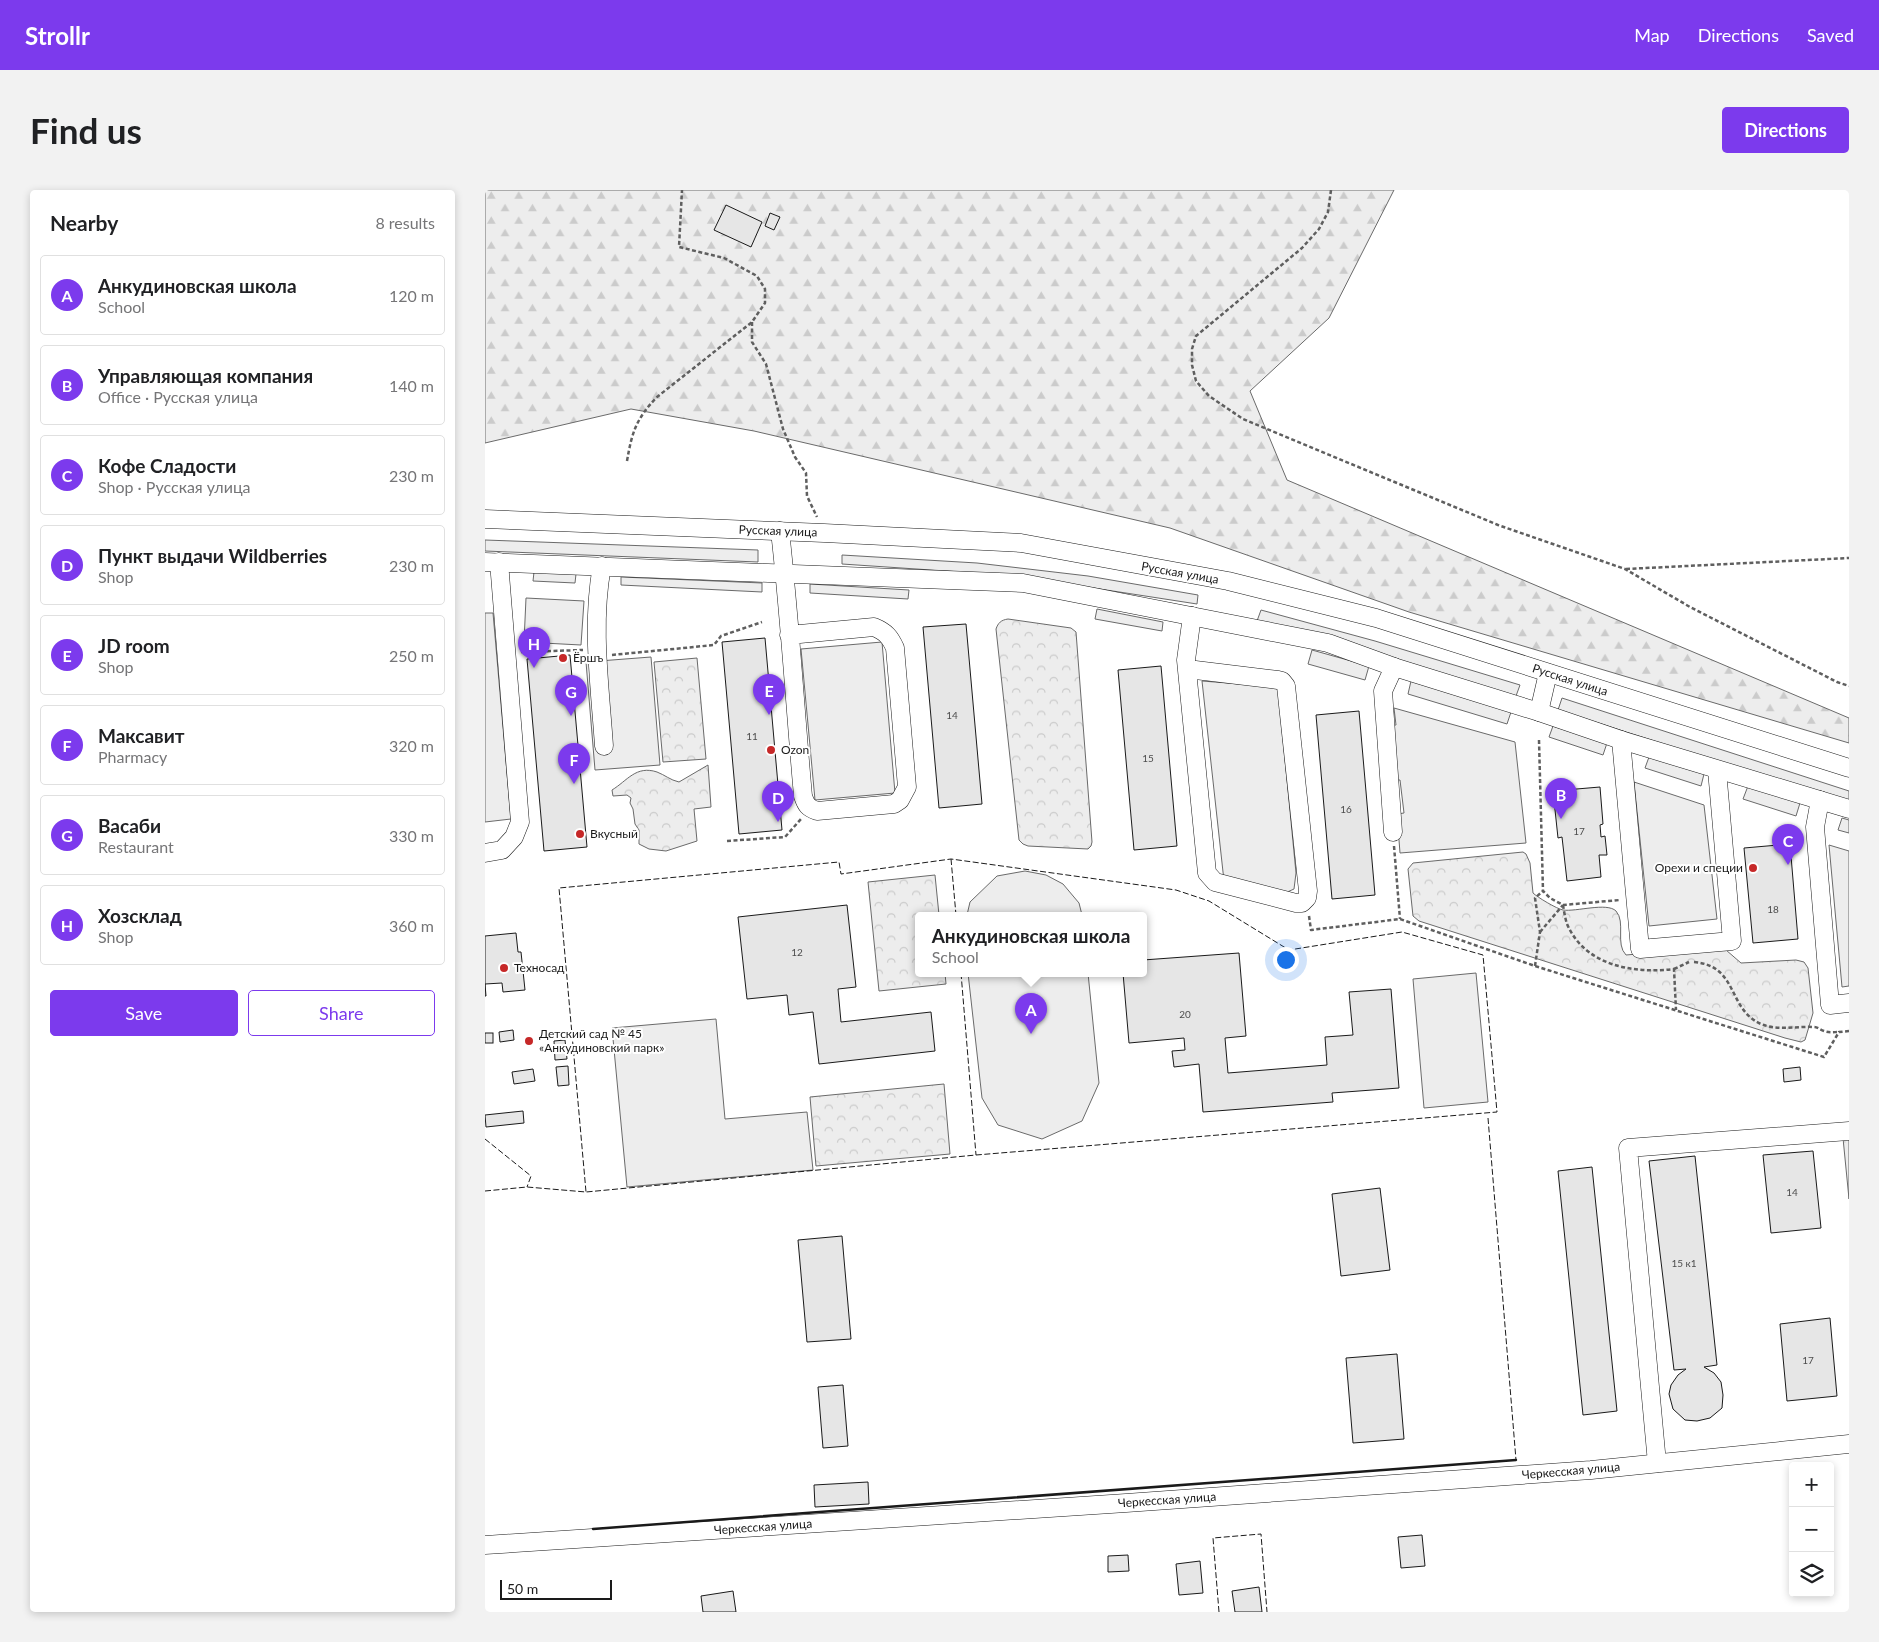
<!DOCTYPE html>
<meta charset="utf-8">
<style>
:root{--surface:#fff;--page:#f2f2f2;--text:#202124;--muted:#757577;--line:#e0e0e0;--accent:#7c3aed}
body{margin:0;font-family:Lato,sans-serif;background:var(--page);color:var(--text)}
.controls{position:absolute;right:15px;bottom:15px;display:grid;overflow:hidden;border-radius:5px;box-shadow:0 2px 8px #0003}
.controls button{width:45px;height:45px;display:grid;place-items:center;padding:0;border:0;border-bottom:1px solid var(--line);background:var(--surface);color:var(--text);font:25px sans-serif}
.scale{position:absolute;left:15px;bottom:12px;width:112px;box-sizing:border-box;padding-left:5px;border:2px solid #1a1a1a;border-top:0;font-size:14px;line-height:18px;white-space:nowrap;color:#1a1a1a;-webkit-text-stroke:4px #fff;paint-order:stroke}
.you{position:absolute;left:800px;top:769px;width:18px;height:18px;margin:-12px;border:4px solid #fff;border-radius:50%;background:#1a73e8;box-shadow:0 0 0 8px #1a73e833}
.badge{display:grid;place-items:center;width:32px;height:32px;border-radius:50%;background:var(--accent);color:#fff;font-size:16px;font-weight:700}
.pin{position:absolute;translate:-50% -41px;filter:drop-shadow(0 1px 2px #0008)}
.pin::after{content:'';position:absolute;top:26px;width:18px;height:15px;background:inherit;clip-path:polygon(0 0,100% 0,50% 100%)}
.popup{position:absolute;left:430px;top:722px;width:232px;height:65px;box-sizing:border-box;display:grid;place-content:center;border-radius:5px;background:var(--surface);filter:drop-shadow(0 1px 4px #0005);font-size:16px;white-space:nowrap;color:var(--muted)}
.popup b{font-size:19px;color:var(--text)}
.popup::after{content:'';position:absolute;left:50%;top:100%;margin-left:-10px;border:10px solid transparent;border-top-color:var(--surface)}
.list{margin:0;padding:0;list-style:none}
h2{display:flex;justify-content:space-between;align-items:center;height:65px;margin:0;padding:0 20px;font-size:21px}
h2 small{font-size:16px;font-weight:400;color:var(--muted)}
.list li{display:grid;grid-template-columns:32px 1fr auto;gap:15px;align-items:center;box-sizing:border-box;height:80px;margin:0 10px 10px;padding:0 10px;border:1px solid var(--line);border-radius:5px}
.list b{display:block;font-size:19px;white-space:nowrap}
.list p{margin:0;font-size:16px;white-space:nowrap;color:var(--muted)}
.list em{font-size:16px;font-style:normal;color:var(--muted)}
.actions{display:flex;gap:10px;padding:15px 20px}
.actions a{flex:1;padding:11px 0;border:1px solid var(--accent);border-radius:5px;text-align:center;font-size:18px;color:var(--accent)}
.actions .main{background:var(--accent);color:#fff}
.icon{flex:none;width:28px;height:28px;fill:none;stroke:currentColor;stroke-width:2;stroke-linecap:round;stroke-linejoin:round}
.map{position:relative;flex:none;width:1364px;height:1422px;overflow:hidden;border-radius:5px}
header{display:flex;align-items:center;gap:30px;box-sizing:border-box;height:70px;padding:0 25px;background:var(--accent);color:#fff}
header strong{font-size:24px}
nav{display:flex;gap:28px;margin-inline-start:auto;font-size:18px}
.intro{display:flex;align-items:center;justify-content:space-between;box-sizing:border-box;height:120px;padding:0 30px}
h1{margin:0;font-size:35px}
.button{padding:12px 22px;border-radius:5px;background:var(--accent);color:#fff;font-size:18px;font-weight:700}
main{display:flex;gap:30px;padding:0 30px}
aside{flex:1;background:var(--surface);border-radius:5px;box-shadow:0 2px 8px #0003}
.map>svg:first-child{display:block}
.forest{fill:url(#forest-firs);stroke:#6a6a6a}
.park{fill:url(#park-crowns);stroke:#6a6a6a}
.built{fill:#ededed;stroke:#6a6a6a}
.building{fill:#e6e6e6;stroke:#1a1a1a}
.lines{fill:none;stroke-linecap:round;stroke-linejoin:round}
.minor-casing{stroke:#1a1a1a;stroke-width:19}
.path{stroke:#5f5f5f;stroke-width:2.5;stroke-dasharray:4 2.5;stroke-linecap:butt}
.minor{stroke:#fff;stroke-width:18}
.fence{stroke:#1a1a1a;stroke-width:1;stroke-dasharray:6 2.5;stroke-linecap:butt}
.wall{stroke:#1a1a1a;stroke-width:2.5}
.poi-dot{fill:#c62828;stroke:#fff;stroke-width:2}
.labels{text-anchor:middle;stroke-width:4;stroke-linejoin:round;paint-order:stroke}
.number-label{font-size:10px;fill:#4d4d4d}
.street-label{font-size:12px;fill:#1a1a1a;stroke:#fff}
.poi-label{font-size:12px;fill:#1a1a1a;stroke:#fff;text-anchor:start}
</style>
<header>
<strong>Strollr</strong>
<nav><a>Map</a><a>Directions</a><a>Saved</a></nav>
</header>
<div class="intro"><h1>Find us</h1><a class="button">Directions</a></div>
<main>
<aside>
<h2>Nearby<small>8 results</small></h2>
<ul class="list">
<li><span class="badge">A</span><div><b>Анкудиновская школа</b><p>School</p></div><em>120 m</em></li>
<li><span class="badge">B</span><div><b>Управляющая компания</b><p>Office · Русская улица</p></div><em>140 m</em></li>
<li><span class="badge">C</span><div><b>Кофе Сладости</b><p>Shop · Русская улица</p></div><em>230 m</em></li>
<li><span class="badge">D</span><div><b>Пункт выдачи Wildberries</b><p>Shop</p></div><em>230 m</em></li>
<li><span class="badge">E</span><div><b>JD room</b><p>Shop</p></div><em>250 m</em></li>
<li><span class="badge">F</span><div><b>Максавит</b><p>Pharmacy</p></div><em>320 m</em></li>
<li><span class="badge">G</span><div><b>Васаби</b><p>Restaurant</p></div><em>330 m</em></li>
<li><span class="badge">H</span><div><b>Хозсклад</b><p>Shop</p></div><em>360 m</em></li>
</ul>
<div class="actions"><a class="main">Save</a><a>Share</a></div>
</aside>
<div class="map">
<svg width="1364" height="1422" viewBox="0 0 1364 1422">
<defs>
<pattern id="forest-firs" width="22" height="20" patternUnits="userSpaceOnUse" patternTransform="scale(1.25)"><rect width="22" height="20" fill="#ededed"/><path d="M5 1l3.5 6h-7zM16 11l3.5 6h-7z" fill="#cbcbcb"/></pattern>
<pattern id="park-crowns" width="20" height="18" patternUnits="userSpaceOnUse" patternTransform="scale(1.25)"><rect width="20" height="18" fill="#ededed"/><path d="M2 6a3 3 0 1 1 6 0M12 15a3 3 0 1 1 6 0" fill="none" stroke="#cbcbcb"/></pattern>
</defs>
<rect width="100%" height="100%" fill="#fff"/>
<path class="forest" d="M0 0H909L844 128 765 201 802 290 1364 528V553L924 422 685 338 269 241 146 219 0 253Z"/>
<g class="park">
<path d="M523 429 586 438 591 442 607 652 606 656 603 659 543 656 538 654 534 650 511 439C513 433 516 430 523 429Z"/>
<path d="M212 468 221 569 178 572 169 472Z"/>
<path d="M223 575 226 617 209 619 212 651 181 661 164 659 154 654V640L150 634 148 619 145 613 146 608 142 605 128 606 127 600C142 591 151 575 172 582 180 585 185 590 194 592Z"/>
<path d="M1038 662 1041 664 1045 673 1048 703C1052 707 1072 719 1078 720 1091 722 1122 712 1131 721 1141 732 1130 754 1141 765L1231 757 1241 760 1256 773 1311 770 1319 772 1323 778 1328 823 1320 850 1316 852 1300 848 934 731 928 726 923 679 928 673Z"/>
<path d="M450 685 454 725H434V783H460L461 794 394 801 383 692Z"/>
<path d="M459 894 465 964 331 976 325 907Z"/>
<path d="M1364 947V1009L1358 948Z"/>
</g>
<g class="built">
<path d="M0 350 273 360V372L0 361Z"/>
<path d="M357 365 492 373 603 386 713 405 712 414 602 397 491 383 357 374Z"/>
<path d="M49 382 91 384 90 393 48 391Z"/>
<path d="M136 387 277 393V402L136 395Z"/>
<path d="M325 394 424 400 423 409 325 403Z"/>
<path d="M41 408 99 411 96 455 39 452Z"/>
<path d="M612 419 678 432 677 441 610 429Z"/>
<path d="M776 420 890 451 1035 495 1031 506 772 431Z"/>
<path d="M0 423H8L26 629 0 632Z"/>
<path d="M397 452 410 603 330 610 316 459Z"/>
<path d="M827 460 884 476 880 490 823 474Z"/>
<path d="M166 467 175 575 110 580 101 472Z"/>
<path d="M717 491 793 497 811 683 809 699 800 703 739 691Z"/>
<path d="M926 491 1026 522 1022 534 923 504Z"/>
<path d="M1077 508 1364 601V614L1073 520Z"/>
<path d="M909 518 1030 552 1041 653 915 663 912 624 919 623 915 590H907L902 536 911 535Z"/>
<path d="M1068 536 1122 553 1118 565 1064 547Z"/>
<path d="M1164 567 1219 584 1216 596 1160 578Z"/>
<path d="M1149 592 1219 615 1232 729 1164 736Z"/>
<path d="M1263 596 1315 613 1311 626 1258 609Z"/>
<path d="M1357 628 1364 630V643L1353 640Z"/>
<path d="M1344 655 1364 661V796L1357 797Z"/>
<path d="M540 681 561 685 578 694 594 713 597 725H482L485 712 512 686Z"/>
<path d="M483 783H603L614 893 597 931 557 949 513 935 497 908Z"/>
<path d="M991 783 1003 912 939 918 928 789Z"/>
<path d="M231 829 240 929 322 922 328 980 142 997 127 838Z"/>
</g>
<g class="building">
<path d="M241 15 277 32 266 57 229 40Z"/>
<path d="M285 23 295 27 289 40 280 36Z"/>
<path d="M481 434 497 614 454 618 438 437Z"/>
<path d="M280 448 297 640 254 644 237 452Z"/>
<path d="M85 465 102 657 59 661 42 469Z"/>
<path d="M676 476 692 656 649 660 633 480Z"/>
<path d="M874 521 890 705 847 709 831 525Z"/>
<path d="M1115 597 1118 634 1115 635 1116 647 1120 646 1122 665H1114L1116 687 1082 691 1077 647 1073 648 1068 601Z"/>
<path d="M1305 654 1313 749 1268 753 1259 658Z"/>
<path d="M362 715 371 797 353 799 356 832 446 822 450 861 334 874 328 822 304 825 302 805 262 809 253 727Z"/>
<path d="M31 743 33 762H36L40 800 18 802 17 793 0 794 1 806H0V746Z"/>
<path d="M754 763 761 846 740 848 743 883 842 875 840 847 868 845 864 802 906 799 914 898 847 903 848 912 718 922 714 874 689 877 687 861 700 860 699 848 644 853 638 783H658V770Z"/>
<path d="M28 840 29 850 15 852 14 842Z"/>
<rect x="0" y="843" width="8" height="10"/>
<path d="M80 850 82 869 70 870 69 851Z"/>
<path d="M83 876 84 895 73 896 71 877Z"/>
<path d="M1315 877 1316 890 1299 892 1298 879Z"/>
<path d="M48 879 50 891 29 894 27 882Z"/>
<path d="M38 921 39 933 1 937 0 925Z"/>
<path d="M1328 961 1336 1038 1286 1043 1278 965Z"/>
<path d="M1210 966 1232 1175 1219 1177 1229 1183 1236 1192 1238 1205 1237 1218 1225 1228 1212 1231 1200 1230 1188 1219 1184 1204 1186 1195 1193 1185 1201 1179 1189 1180 1164 971Z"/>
<path d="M1107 977 1132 1221 1098 1225 1073 981Z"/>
<path d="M895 998 905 1080 856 1086 847 1004Z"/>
<path d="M357 1046 366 1149 322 1152 313 1050Z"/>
<path d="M1345 1128 1352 1206 1302 1211 1295 1134Z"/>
<path d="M912 1164 919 1249 868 1253 861 1168Z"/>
<path d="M358 1195 363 1256 338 1258 333 1197Z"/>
<path d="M383 1292 384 1314 330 1317 329 1295Z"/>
<path d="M937 1345 940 1376 916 1378 913 1347Z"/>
<path d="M643 1365 644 1381 623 1382V1366Z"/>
<path d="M715 1371 718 1403 694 1405 691 1374Z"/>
<path d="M774 1397 777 1422H750L747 1401Z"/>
<path d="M248 1401 251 1422H218L216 1406Z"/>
</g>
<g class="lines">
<defs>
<g id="minor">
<path d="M0 329 339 343 536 353 743 391 891 428 1364 578"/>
<path d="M295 341C305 429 310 518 318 606 321 615 323 618 332 621L409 614 415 610 422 597 410 458C405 447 401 442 389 437L304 445"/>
<path d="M0 372 538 393 843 453 909 477 1054 522 1136 550 1364 619"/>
<path d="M117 376C106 435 115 496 119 556"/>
<path d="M702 479 793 490 797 491 801 496 823 701 822 708 817 713H811L730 692 722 683 701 470 707 426"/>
<path d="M1054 522 1063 483"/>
<path d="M1136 550 1155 759 1247 751 1232 580"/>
<path d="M1335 610 1330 637 1345 815 1364 813"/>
<path d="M908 642 898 501 909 477"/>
<path d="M0 663 17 660 29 647 35 632 14 372"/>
<path d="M1172 1273 1143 958 1364 941"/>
<path d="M0 1355 641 1313 1106 1280 1364 1254"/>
</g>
</defs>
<use href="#minor" class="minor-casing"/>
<g class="path">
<path d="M846 0 843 22 834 39 817 58 711 146 707 159V175L711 191 724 206 758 229 1013 335 1140 379 1205 417 1352 492 1364 496"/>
<path d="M267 132V152L281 174 298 239 310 267 321 283 322 306 332 327"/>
<path d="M142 271C147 242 151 229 172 207L267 132 280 113V99L272 86 239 68 194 57 197 0"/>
<path d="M1141 379 1364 368"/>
<path d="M36 462 98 460"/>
<path d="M127 465 229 455 236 446 277 432"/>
<path d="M1054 550 1058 701 1065 708 1078 715 1135 710"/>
<path d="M242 651 300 647 316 629"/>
<path d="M909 656 915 729"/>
<path d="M1078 715C1079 721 1080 728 1082 734 1100 776 1149 784 1189 779L1191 820"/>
<path d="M824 726 826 740 915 729 1050 776 1339 867 1354 842 1364 841"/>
<path d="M1055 742 1078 715"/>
<path d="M1209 772C1254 776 1242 819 1276 834 1293 841 1311 836 1329 837 1333 837 1335 840 1339 841 1344 843 1349 842 1354 842"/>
<path d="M1050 776 1055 742 1050 708 1058 701"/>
<path d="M1189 779 1204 772"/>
</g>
<use href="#minor" class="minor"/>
<g class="fence">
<path d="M466 669 471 725"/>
<path d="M476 783 491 965"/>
<path d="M1003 928 1031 1270"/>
<path d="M0 949 46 986 42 997"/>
<path d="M0 1001 42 997 101 1002 491 965 1012 922 998 765 917 742 804 760 724 711 691 700 466 669 356 684 354 672 74 698 101 1002"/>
<path d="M734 1422 728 1348 776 1344 782 1422"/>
</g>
<path class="wall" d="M108 1339 1031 1270"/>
</g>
<g class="poi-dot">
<circle cx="78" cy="468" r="5"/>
<circle cx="286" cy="560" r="5"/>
<circle cx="95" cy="644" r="5"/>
<circle cx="1268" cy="678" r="5"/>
<circle cx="19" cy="778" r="5"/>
<circle cx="44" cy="851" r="5"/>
</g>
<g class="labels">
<g class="number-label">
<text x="467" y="529">14</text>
<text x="267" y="550">11</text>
<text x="663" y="572">15</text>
<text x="861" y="623">16</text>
<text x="1094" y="645">17</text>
<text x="1288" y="723">18</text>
<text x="312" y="766">12</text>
<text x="700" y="828">20</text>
<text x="1307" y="1006">14</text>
<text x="1199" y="1077">15 к1</text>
<text x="1323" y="1174">17</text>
</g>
<g class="street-label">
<text transform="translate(293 341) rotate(2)" y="4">Русская улица</text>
<text transform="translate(695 383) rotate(10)" y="4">Русская улица</text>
<text transform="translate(1085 490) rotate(18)" y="4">Русская улица</text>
<text transform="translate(1086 1281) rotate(-5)" y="4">Черкесская улица</text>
<text transform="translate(682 1310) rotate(-4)" y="4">Черкесская улица</text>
<text transform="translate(278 1337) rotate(-4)" y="4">Черкесская улица</text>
</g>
<g class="poi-label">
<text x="88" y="472">Ёршъ</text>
<text x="296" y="564">Ozon</text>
<text x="105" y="648">Вкусный</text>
<text x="1258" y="682" text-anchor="end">Орехи и специи</text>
<text x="29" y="782">Техносад</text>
<text x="54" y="848">Детский сад № 45<tspan x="54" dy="14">«Анкудиновский парк»</tspan></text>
</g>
</g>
</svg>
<div class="controls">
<button>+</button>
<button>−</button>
<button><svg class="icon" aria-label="layers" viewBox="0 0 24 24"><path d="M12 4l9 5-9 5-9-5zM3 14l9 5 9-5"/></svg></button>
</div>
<div class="scale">50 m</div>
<div class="you"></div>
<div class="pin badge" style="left:546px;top:844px">A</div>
<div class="popup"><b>Анкудиновская школа</b>School</div>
<div class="pin badge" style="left:1076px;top:629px">B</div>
<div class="pin badge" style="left:1303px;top:675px">C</div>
<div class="pin badge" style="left:293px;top:632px">D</div>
<div class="pin badge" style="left:284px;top:525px">E</div>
<div class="pin badge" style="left:89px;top:594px">F</div>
<div class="pin badge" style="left:86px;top:526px">G</div>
<div class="pin badge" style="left:49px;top:478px">H</div>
</div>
</main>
